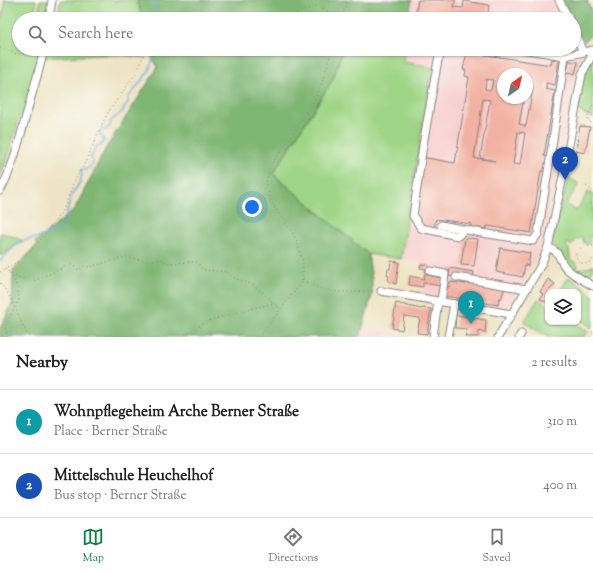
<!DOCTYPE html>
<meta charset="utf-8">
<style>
:root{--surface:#fff;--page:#f2f2f2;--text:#202124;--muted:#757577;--line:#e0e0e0;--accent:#0b8043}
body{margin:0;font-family:"Sorts Mill Goudy",serif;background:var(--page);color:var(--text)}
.controls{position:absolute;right:12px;bottom:12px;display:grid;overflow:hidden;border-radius:8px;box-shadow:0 1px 3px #0004}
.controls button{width:36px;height:36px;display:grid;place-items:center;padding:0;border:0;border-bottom:1px solid var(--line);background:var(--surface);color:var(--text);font:20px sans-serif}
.compass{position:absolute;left:497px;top:68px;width:36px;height:36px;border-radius:50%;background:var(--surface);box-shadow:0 1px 3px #0004;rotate:34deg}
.you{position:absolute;left:252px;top:207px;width:14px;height:14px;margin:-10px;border:3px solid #fff;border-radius:50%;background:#1a73e8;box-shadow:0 0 0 6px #1a73e833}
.badge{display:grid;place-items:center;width:26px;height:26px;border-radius:50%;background:var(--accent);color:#fff;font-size:13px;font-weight:700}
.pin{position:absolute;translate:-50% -33px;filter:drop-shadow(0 1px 2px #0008)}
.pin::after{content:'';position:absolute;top:21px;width:14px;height:12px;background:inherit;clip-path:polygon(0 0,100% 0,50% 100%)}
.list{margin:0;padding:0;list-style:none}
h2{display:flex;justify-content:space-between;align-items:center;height:52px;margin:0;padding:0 16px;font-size:17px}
h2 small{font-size:13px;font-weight:400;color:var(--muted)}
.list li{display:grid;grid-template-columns:26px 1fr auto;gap:12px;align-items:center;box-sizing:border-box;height:64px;padding:0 16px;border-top:1px solid var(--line)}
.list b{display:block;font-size:15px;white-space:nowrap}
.list p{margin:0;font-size:13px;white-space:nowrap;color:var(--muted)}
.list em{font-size:13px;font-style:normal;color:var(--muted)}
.icon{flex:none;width:22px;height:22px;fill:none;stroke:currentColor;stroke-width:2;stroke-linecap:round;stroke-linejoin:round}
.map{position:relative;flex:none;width:593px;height:337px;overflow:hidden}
.search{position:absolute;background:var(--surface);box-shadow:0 1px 3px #0004;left:12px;right:12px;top:12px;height:44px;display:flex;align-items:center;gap:10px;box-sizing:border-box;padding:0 14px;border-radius:22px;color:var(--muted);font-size:15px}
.sheet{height:180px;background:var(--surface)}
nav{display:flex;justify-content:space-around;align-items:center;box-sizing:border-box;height:56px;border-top:1px solid var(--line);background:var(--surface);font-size:11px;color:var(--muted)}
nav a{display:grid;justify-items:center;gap:2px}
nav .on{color:var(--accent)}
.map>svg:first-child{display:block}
.built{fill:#f7d0cf;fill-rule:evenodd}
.green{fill:#9fd586;stroke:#607c60}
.forest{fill:#7fb673;stroke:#506c57}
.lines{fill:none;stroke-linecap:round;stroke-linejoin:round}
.stream{stroke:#68a8db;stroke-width:1.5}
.building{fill:#f2b2a3;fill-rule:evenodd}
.minor-casing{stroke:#888380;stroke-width:9}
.path{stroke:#888380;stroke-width:1;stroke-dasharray:1 3;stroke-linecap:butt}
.minor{stroke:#fff;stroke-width:7}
</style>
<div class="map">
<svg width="593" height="337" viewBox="0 0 593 337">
<rect width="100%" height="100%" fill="#fdfcf7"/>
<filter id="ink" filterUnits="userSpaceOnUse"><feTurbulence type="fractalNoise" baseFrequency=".025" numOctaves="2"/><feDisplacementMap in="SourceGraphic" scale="8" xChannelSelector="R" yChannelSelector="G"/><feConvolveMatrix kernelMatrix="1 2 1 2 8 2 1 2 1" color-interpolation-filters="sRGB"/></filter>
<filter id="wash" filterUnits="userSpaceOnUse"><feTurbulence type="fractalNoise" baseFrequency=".012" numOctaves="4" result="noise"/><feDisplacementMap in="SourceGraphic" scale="16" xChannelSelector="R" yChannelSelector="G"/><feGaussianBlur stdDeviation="0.9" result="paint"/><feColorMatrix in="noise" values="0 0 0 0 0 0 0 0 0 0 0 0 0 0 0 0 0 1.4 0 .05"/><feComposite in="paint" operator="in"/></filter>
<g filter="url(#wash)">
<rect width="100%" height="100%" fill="#eee4c5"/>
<g class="built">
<path d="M412 0H562L571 19H408Z"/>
<path d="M574 26 578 34 588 45 578 66 575 74 546 230 535 261 524 280 506 310 421 296 426 269 420 268 421 263 401 259 432 67 403 62 404 49H574ZM503 74H527V98H503Z"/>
<path d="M363 328 412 337H360Z"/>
</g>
<g class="green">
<path d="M4 0H36L35 19H19V49H44L52 50 53 49H146L143 57 119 54 42 58 28 108 21 115 17 122V127L7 160 0 177V20L5 7Z"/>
<path d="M40 0H49V19H38Z"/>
<path d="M60 0H137L143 19H58Z"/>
<path d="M343 49H397L402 51 404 49 403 62 432 67 401 259 368 254 273 174 333 79Z"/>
<path d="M593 59V118L577 110 584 74Z"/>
<path d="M568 177 579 184 566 204 576 211 589 191 593 195V232L592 234 593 238 589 236 588 237 590 242 588 244 584 243 582 237 576 240 571 246 568 243 566 246 569 249 570 259 578 265 577 268 573 269 567 266 561 254 552 244 562 197H564L567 178Z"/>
<path d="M0 233 7 234 23 241 0 256Z"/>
<path d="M593 265V269L586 278 575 272C582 266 588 270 593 265Z"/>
<path d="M569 277 593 295V324L591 327 578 318V292H559Z"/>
<path d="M538 299 548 306V322H574L588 331 584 337H547L524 322Z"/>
</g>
<g class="forest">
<path d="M137 0H412L408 19H143Z"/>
<path d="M562 0H586L593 13V33L584 42C578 34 574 29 574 19H571Z"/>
<path d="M147 49H343L333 79 273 174 368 254 372 279V295L360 337H0V328L12 304 13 271 37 245 35 242 74 210 106 148 158 67Z"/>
</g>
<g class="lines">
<g class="stream">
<path d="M152 0 160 19"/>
<path d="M0 261C7 254 14 244 24 241 37 236 50 236 63 228L71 196 80 182 82 174 81 170 82 169 86 170 93 164 91 158 96 146 102 145 104 140 99 133 102 130H105L110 126 111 121 122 112 128 102 129 96 133 92 149 71 156 49"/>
</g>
</g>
<g id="blocks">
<g class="building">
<path d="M418 0H455L454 7 463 8 464 1 489 5 487 19H415Z"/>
<path d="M467 52 551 65 552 59 559 61 555 85 546 83V89L555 91 544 156 548 157 545 171H541L531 233 487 226V229L470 227 471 224 436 219 434 228 424 225 416 215 421 157 455 163 469 77 465 76 466 70H463ZM503 74H527V86L533 87 526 126 519 124 524 98H503ZM486 79 493 80 491 90 485 89ZM483 99 490 100 480 158 495 161 474 158ZM518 132 525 133 520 165 513 164Z"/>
<path d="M569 61 578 62 575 74 567 72Z"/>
<path d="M580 126 590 127 585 153 576 151Z"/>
<path d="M465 238 478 239 474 266 461 265Z"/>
<path d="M500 248 530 253 528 266 525 265 523 277 496 272Z"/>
<path d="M391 261 399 262 396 284 388 281 389 276 387 275 388 269H390Z"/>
<path d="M421 264 428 265 427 275 442 278 441 286 423 283V287L409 285 410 276 424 279 426 269 420 268Z"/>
<path d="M450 268 474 272 473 278 453 275V277L449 276Z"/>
<path d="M548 279 555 284 548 292 546 297 548 299 546 302 540 299 543 294 540 292Z"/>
<path d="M466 281 505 287 501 299 499 298 498 305 445 296 447 287H449L450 282 466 284Z"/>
<path d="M396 303 421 309 422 308 431 309 427 334 417 333 420 318 404 316 402 330 392 328Z"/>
<path d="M456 315 486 320 485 333 479 331 478 337H465L467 329 455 328Z"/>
</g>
</g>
</g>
<g filter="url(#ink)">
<use href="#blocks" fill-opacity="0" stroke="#888380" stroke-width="1"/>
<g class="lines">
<defs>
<g id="minor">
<path d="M559 0 569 19"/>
<path d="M49 19 52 0"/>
<path d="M574 32 583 52"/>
<path d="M444 49 438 60 423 145 413 216 421 228 458 236 464 230"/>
<path d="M521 49 565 56 593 50"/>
<path d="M0 191C14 166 20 136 28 109 33 89 40 69 44 49"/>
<path d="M441 225 482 233 533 241 538 234 553 140 565 56"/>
<path d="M548 247C562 253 558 260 566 268 573 275 585 281 593 286"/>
<path d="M430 271 445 274 441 301"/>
<path d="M456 277 526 289"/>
<path d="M381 291 511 314"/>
<path d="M433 337 438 301"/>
<path d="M448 337 454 304"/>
<path d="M498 337 541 265 548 247 564 172 582 74 593 53"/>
<path d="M519 337 521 334"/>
</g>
</defs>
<use href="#minor" class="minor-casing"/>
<g class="path">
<path d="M137 0 143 19"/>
<path d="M588 0 593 9"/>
<path d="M160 19 199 14 232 19"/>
<path d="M282 19 315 6 344 15"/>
<path d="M342 19 347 0"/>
<path d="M0 48 17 54 37 53"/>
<path d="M579 65 582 59"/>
<path d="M593 105 587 119 593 125"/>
<path d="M584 126 593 127"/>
<path d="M576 144 580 125H584"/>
<path d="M575 151 574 152 584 153"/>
<path d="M586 186 593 191"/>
<path d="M593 246C562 245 580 275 593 259"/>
<path d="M5 269C12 275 26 282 35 280 47 276 59 269 71 264L78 270 84 266 89 267 126 257 147 261 162 259 167 263 197 262 203 270 227 272C234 280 242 280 251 284 259 289 267 297 274 303"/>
<path d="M0 272 19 261 39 242 61 213 66 203 74 181 83 167 107 114 137 72 146 49"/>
<path d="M303 278C322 297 350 291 374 291"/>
<path d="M302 282 308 283"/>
<path d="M0 283C14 299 18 319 29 337"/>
<path d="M589 329 593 332"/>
<path d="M7 337 5 326 19 299 18 288 10 273"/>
<path d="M182 337 208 321 234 313 274 303 281 309"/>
<path d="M259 337 302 282 303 278V261L295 237 272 204 266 184 269 169 316 98 325 73 332 49"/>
<path d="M590 337 593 333"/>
</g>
<use href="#minor" class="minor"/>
</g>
</g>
</svg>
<div class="controls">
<button><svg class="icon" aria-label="layers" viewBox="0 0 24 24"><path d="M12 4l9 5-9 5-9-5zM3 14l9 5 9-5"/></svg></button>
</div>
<svg class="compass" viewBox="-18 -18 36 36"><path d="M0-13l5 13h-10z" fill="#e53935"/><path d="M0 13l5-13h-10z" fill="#757577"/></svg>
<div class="you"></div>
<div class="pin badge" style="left:471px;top:324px;background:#0f9aa8">1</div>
<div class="pin badge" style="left:565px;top:180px;background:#1a4fb4">2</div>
<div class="search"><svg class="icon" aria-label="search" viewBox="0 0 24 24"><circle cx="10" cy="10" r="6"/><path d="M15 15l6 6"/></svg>Search here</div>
</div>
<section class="sheet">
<h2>Nearby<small>2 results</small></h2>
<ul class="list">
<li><span class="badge" style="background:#0f9aa8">1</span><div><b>Wohnpflegeheim Arche Berner Straße</b><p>Place · Berner Straße</p></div><em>310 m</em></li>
<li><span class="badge" style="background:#1a4fb4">2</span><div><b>Mittelschule Heuchelhof</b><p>Bus stop · Berner Straße</p></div><em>400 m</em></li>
</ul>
</section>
<nav>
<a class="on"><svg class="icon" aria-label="map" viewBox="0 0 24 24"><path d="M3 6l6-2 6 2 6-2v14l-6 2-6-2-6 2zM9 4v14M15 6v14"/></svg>Map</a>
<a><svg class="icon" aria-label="directions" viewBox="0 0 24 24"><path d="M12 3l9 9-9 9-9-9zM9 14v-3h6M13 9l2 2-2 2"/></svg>Directions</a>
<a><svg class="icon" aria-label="saved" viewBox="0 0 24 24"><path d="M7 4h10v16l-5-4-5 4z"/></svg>Saved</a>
</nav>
